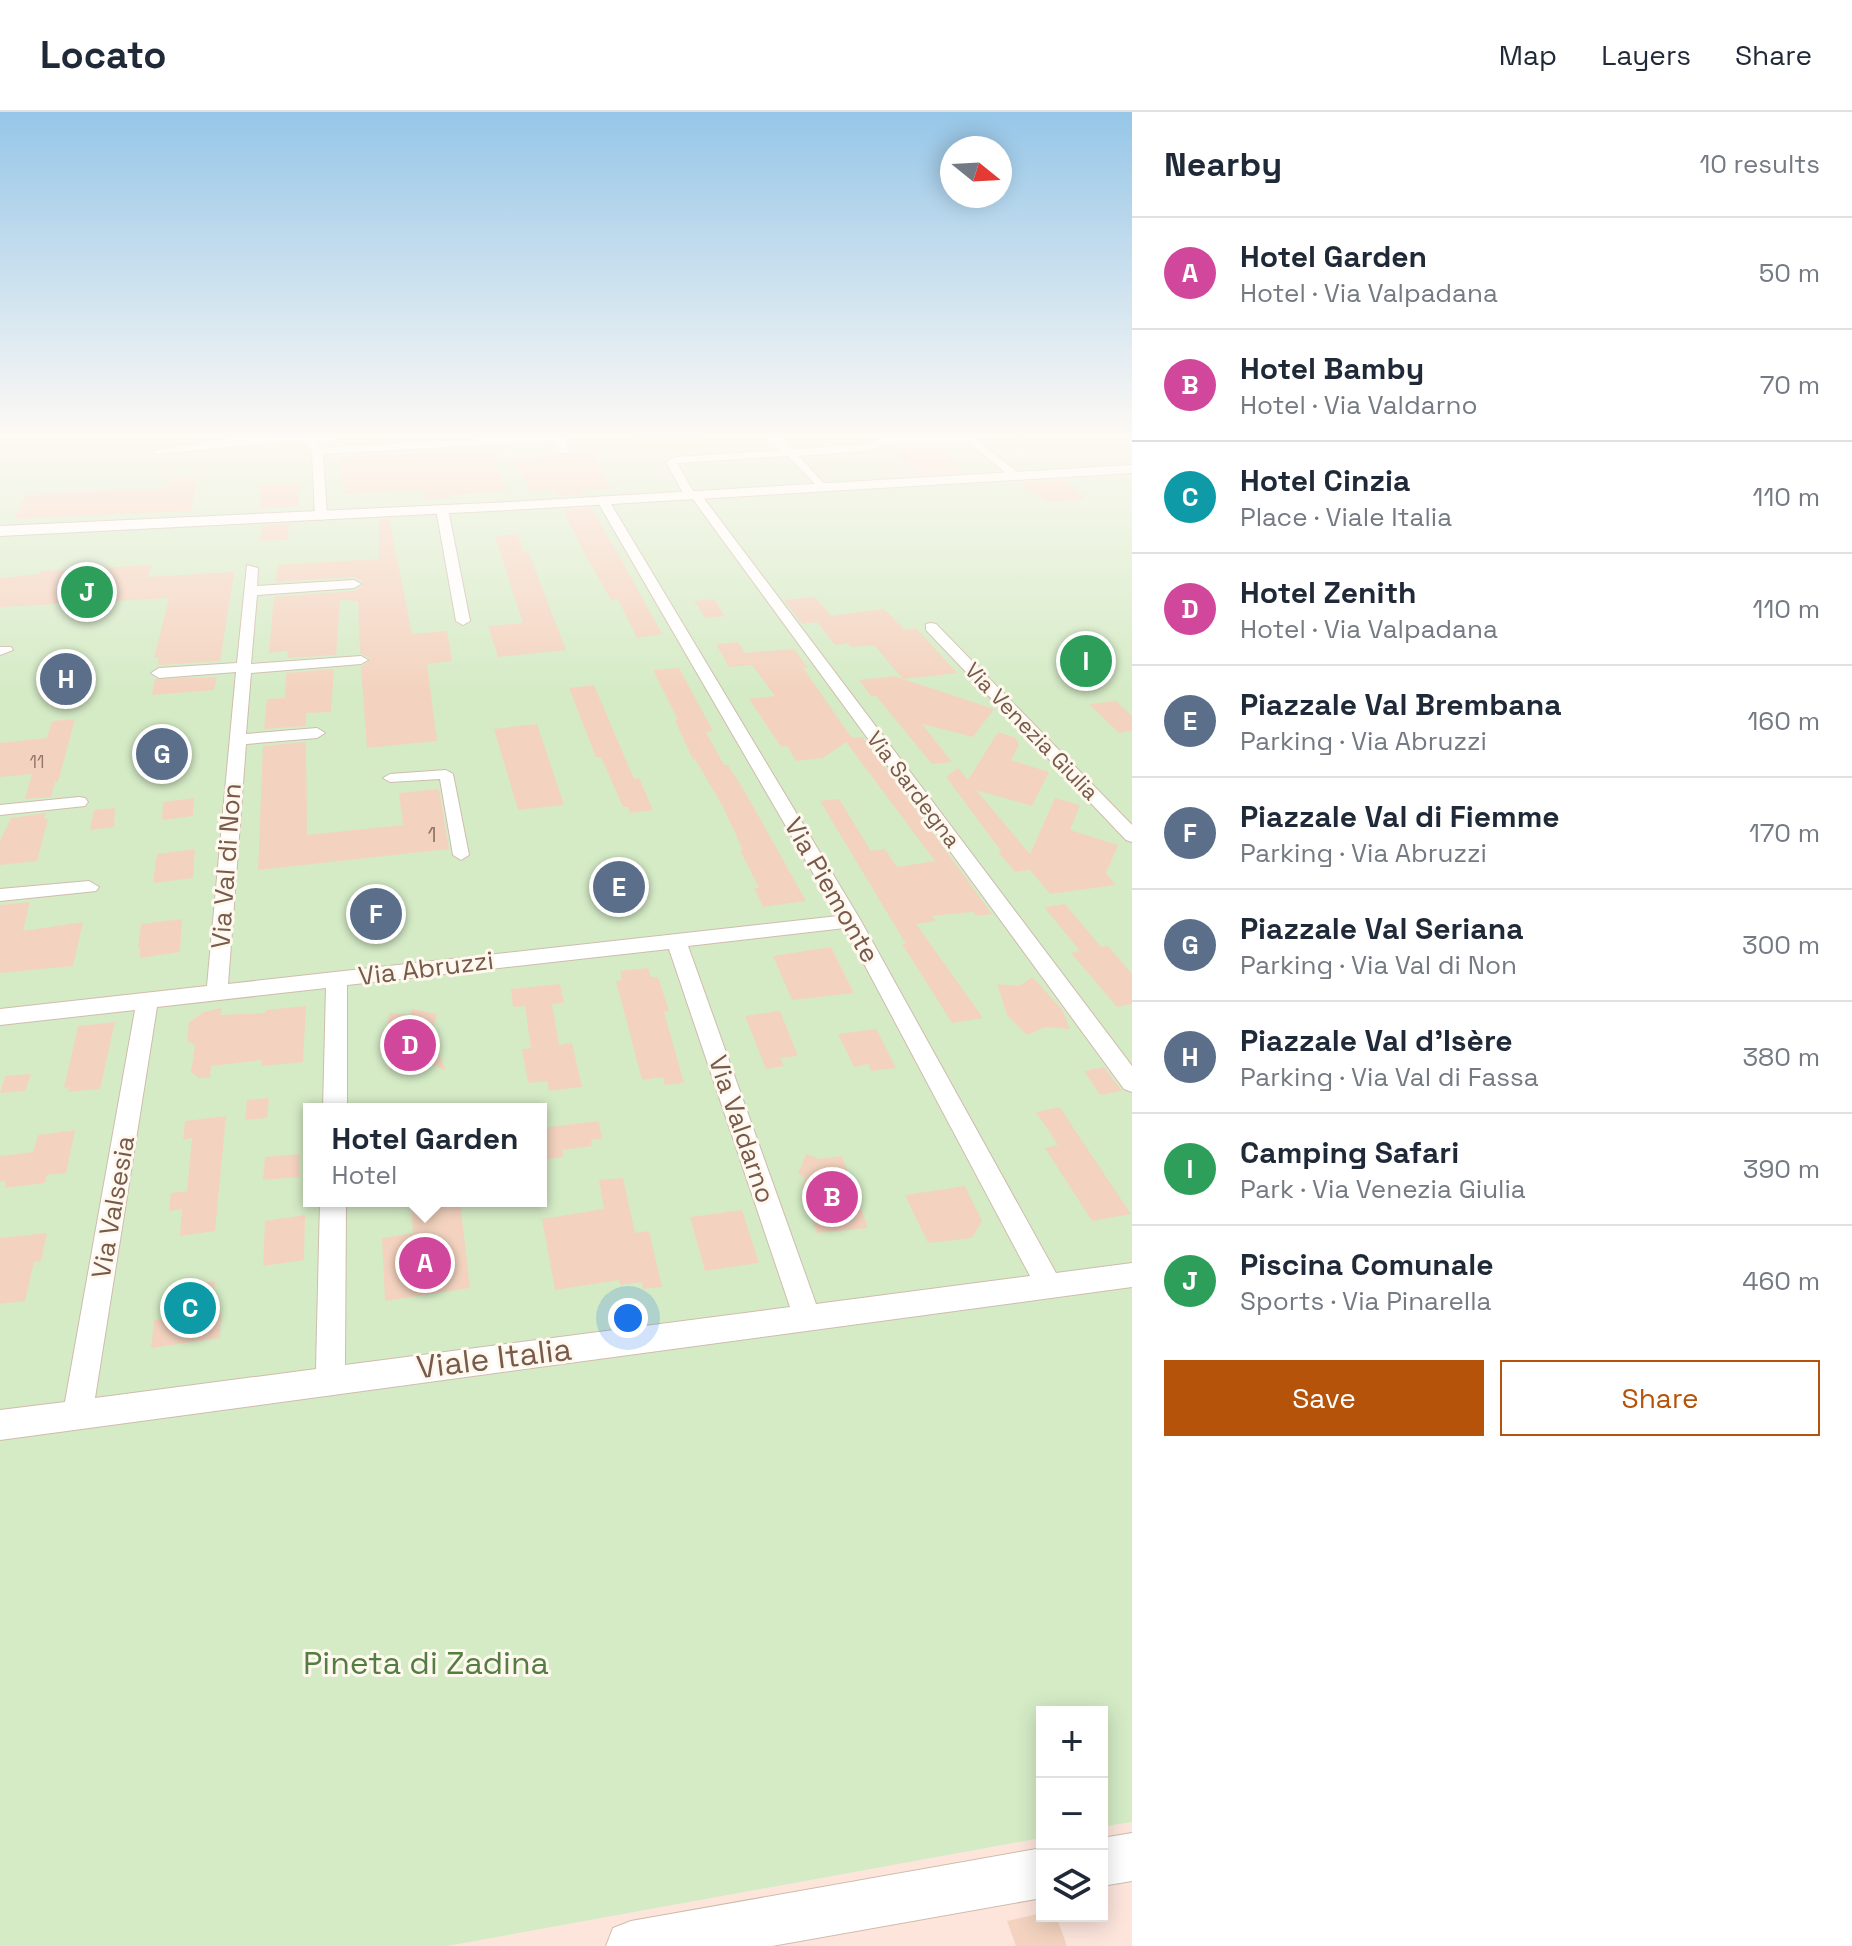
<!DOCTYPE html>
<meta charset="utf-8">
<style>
:root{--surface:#fff;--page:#f2f2f3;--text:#1f2937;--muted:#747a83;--line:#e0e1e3;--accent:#b45309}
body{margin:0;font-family:"Space Grotesk",sans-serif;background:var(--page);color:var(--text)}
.controls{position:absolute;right:24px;bottom:24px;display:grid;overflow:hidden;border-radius:0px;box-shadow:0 4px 20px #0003}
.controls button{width:72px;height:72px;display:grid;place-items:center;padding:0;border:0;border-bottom:2px solid var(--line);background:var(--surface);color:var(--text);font:40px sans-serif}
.compass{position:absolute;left:940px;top:24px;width:72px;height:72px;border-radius:50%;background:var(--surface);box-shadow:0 4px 20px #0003;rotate:108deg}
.you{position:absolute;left:628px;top:1206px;width:28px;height:28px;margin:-20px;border:6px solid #fff;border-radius:50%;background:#1a73e8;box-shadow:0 0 0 12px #1a73e833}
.badge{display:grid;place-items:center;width:52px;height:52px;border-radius:50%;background:var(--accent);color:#fff;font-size:26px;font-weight:700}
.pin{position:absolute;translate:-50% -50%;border:4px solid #fff;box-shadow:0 2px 8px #0006}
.popup{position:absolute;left:303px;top:991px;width:244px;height:104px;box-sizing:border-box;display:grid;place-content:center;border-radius:0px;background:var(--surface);filter:drop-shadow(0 2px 6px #0005);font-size:26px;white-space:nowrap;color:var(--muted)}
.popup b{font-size:30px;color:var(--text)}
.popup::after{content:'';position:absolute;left:50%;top:100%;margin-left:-16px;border:16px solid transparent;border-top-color:var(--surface)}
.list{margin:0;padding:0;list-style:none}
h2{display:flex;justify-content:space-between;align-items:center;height:104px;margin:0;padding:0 32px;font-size:34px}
h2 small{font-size:26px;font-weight:400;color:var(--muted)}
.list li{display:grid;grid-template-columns:52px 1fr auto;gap:24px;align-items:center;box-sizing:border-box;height:112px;padding:0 32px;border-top:2px solid var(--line)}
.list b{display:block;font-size:30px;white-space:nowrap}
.list p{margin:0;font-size:26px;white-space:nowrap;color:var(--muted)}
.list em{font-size:26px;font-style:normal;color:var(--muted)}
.actions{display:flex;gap:16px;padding:24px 32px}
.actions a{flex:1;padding:18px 0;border:2px solid var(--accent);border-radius:0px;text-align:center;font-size:28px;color:var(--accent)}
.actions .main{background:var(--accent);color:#fff}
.icon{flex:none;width:44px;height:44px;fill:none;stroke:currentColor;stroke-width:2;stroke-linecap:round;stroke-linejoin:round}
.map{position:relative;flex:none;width:1132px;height:1834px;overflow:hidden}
header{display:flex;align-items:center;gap:48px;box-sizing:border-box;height:112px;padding:0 40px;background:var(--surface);border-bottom:2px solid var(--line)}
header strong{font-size:38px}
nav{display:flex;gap:44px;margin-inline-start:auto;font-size:28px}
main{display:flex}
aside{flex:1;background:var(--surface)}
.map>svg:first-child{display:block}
.commercial{fill:#fde5dc}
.green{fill:#d5ebc6;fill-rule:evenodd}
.building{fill:#f3d3bf}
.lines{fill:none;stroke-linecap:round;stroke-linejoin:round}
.pedestrian-casing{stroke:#cfbcad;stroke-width:2}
.minor-casing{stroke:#cfbcad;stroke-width:2}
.tertiary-casing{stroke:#cfbcad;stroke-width:2}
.pedestrian{fill:#fff;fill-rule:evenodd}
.minor{fill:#fff;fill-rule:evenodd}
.tertiary{fill:#fff;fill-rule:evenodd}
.labels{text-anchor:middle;stroke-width:6;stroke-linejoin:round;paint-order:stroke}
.far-number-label{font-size:18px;fill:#977868}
.far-street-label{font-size:22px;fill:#785a4b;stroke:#fff8ef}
.number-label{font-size:22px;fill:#977868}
.street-label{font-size:26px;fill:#785a4b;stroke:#fff8ef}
.near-street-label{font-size:32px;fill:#785a4b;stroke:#fff8ef}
.near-park-label{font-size:32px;fill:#547d42;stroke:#fff8ef}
</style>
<header>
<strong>Locato</strong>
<nav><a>Map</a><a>Layers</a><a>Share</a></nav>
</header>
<main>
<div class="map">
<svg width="1132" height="1834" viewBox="0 0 1132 1834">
<rect width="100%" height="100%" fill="#fdf4e8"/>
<path class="commercial" d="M1132 1710V1834H448L1042 1726V1804H1102V1715Z"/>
<path class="green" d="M0 321H1132V1710L1102 1715V1600H1042V1726L448 1834H0ZM309 997H541V1089H309Z"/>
<g class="building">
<path d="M937 336 965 360 917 363 893 338Z"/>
<path d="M490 337 506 379 450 383 451 386 426 388 424 377 345 382 339 346Z"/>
<path d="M592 341 611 377 581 378 583 383 557 384 553 377 531 379 514 349Z"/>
<path d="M197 365 191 399 15 407 26 382 169 376 171 366Z"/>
<path d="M1064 368 1086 387 1048 390 1018 371Z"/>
<path d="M298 370 299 394 259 397 260 373Z"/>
<path d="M591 396 623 451 662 522 637 526 618 487 611 488 584 440 563 398Z"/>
<path d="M389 407 412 522 447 519 452 549 427 552 437 629 367 636 361 555 371 547 360 541 358 489 340 488 336 543 287 546 288 539 269 541 273 494 274 485 354 479 362 475V469L354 465 276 470 278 453 379 447V408Z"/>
<path d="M289 412 288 428 260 429 262 414Z"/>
<path d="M518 422 523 440 528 439 566 538 498 545 488 514 523 511 495 424Z"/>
<path d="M152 453 148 465 234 460 220 549 158 553 159 546H154L169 486 0 495V466L40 462 42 459Z"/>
<path d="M815 485 831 504 884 497 905 518 916 516 957 561 903 567 874 533 851 535 848 531 835 533 817 510 802 512 784 488Z"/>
<path d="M714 487 725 504 705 506 694 489Z"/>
<path d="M738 530 745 541 794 537 808 556H803L852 626 863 625 992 802 976 804 973 800 932 804 936 809 916 812 983 906 952 911 902 832H906L820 689 839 687 871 739 885 737 897 755 935 749 846 630 823 646 796 649 787 634 781 635 749 587 775 584 752 553 729 555 716 532Z"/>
<path d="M679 556 713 619 706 620 724 653H728L744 678 806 789 763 795 754 776H759L740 738H743L723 695 695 647 693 648 675 608H678L653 558Z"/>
<path d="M334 557 331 600 306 601V614L264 617 267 587 285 586 286 561Z"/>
<path d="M894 564 994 597 973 625 922 612 952 650 932 652 876 584H871L859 568Z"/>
<path d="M217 565 214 578 152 583 155 567Z"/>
<path d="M594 573 634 667 639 666 653 698 630 701 628 695H623L601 645H596L569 576Z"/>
<path d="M1116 589 1132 604V619L1119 621 1089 592Z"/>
<path d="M75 607 58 670H55L51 685 25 687 32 662 0 665V631L47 626 52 609Z"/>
<path d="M537 612 564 693 518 698 494 617Z"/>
<path d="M998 620 1016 626 1019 633 1011 648 1049 660 1032 694 976 678 1030 742 1055 686 1080 693 1070 718 1118 733 1106 761 1116 773 1050 782 1030 758 1015 760 998 740 1001 739 946 665 958 656 968 668Z"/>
<path d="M306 630 307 723 403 713 399 681 439 677 449 737 258 758 263 634Z"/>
<path d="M194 686 193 704 162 708 163 690Z"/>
<path d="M115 696 114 715 90 718 94 698Z"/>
<path d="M46 701 44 707H48L37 749 0 753V729L11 706Z"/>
<path d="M195 737 193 766 153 771 157 742Z"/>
<path d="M30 790 23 819 83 810 73 854 0 861V793Z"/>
<path d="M1065 792 1101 835 1108 834 1132 862V892L1117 895 1071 841 1080 839 1044 795Z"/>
<path d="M182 807 180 840 140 846V836H138L141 812Z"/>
<path d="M831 835 854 881 792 888 773 844Z"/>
<path d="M648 856 651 865H658L669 899 664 900 684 971 665 973 663 965 642 968 616 869 622 868 620 859Z"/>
<path d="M1033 865 1063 899 1070 917 1045 915 1027 923 1007 903 997 872 1019 874Z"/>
<path d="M560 872 564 891 552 892 559 933 572 931 582 975 549 979 547 969 528 971 522 937 531 936 525 894 513 895 511 877Z"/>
<path d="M306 894 303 950 261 954 262 948 211 954 210 966H199L191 960 195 933 187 929 189 910 204 900 222 896 220 903 265 901 266 898Z"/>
<path d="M412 897 437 902 431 924 446 959 429 951 424 954 418 951 410 958 400 954 391 959 384 941 389 901 410 903Z"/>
<path d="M780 899 798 944 780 946 784 954 766 957 745 904Z"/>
<path d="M115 910 100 977 68 980 69 975 64 976 78 914Z"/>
<path d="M876 917 896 956 872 959 868 952 854 955 838 922Z"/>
<path d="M1104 955 1122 979 1100 983 1084 959Z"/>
<path d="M31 962 25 979 0 981 5 964Z"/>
<path d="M269 986 267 1006 245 1008 247 988Z"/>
<path d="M1060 995 1082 1029 1131 1102 1092 1109 1045 1036 1058 1033 1036 1000Z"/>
<path d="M226 1004 215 1119 180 1124 182 1097 169 1099 171 1081 187 1079 192 1026 183 1028 185 1009Z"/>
<path d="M599 1009 602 1027 591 1028 592 1034 562 1038 564 1045 541 1048V1016Z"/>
<path d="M75 1018 66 1061 47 1063 45 1071 4 1076 6 1070 0 1069V1044L33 1040 38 1023Z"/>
<path d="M300 1042 299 1065 263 1068 265 1045Z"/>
<path d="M806 1042 819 1047 842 1044 868 1116 817 1121 811 1104 815 1093 807 1090 810 1079 801 1076 806 1066 798 1062Z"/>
<path d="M623 1066 635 1121 649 1119 662 1175 643 1177 642 1170 620 1173 619 1168 555 1178 542 1107 604 1097 599 1068Z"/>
<path d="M965 1074 982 1109 972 1126 928 1131 905 1083Z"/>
<path d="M411 1089H460L470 1176 385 1189 382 1126 413 1121Z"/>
<path d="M742 1098 759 1151 705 1159 690 1105Z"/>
<path d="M305 1103 304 1148 263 1154 265 1109Z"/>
<path d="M47 1121 41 1149 34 1150 25 1189 0 1192V1126Z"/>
<path d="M215 1169 212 1200 221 1199 220 1226 151 1236 154 1208 168 1206 171 1175Z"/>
<path d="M1042 1801V1804H1056L1067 1834H1016L1007 1809Z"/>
</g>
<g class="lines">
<defs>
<path id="pedestrian" d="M446 658 453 662 469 743 461 748 453 743 440 667 390 670 383 666 390 662Z"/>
<g id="minor">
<path d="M268 321 297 322 302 325 297 328 158 342 153 339Z"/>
<path d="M629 321H704L699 324H634Z"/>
<path d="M759 321C774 321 783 326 793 337L866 333 885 326 971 324 1021 363 1011 365 968 330 887 332 868 339 799 344 825 373 819 376 788 344 677 351 693 379 699 380 1132 954V980L1124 977 692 386 685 385 666 350 675 345 782 338Z"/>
<path d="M555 323 564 326 568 341H560L554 329 323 342 327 404 321 408 315 404 312 339 303 328 304 326H312L320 336Z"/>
<path d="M602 384 608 387 861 809 1056 1161 1132 1151V1175L0 1328V1298L65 1290 135 898 0 913V897L207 874 236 560 159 566 151 561 159 556 237 551 247 453 258 456 257 474 354 468 361 472 354 476 257 483 251 552 361 544 368 548 361 552 251 561 246 622 317 616 325 621 317 626 246 632 228 872 838 804 596 387ZM845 816 1030 1164 816 1192 688 834ZM669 837 790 1195 345 1253 346 1089H320L316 1257 95 1286 157 895 326 876 323 997H347V873Z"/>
<path d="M442 393 448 397 470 509 463 513 456 509 436 397Z"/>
<path d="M931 511 936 512 1132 713V730L1126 728 926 518V512Z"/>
<path d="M0 535H11L13 538 0 543Z"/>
<path d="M79 685 85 686 88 690 85 694 0 703V693Z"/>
<path d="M89 769 99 775 96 779 0 789V777Z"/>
</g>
<g id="tertiary">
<path d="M284 321H345C328 334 300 335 284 321Z"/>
<path d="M1132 353V361L510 398 0 424V414L510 390Z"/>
<path d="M1132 1721V1769L1102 1774V1726Z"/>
<path d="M1042 1736V1786L772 1834H606L613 1816 631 1809Z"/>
</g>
</defs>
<use href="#pedestrian" class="pedestrian-casing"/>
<use href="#minor" class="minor-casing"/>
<use href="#tertiary" class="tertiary-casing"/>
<use href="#pedestrian" class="pedestrian"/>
<use href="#minor" class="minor"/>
<use href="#tertiary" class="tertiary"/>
</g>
<linearGradient id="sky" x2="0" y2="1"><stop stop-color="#96c6e8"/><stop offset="0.56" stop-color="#fefaf5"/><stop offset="1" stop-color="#fefaf5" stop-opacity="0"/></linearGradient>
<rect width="1132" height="578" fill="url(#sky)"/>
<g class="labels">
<g class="far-number-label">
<text x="37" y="656">11</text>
</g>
<g class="far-street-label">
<text transform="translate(1032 619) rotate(46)" y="8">Via Venezia Giulia</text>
<text transform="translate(914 677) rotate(53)" y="8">Via Sardegna</text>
</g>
<g class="number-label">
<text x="432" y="730">1</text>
</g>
<g class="street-label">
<text transform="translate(226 754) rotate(-86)" y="9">Via Val di Non</text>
<text transform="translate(832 778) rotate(60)" y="9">Via Piemonte</text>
<text transform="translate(426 856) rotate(-7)" y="9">Via Abruzzi</text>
<text transform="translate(742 1017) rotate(71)" y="9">Via Valdarno</text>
<text transform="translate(113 1095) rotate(-80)" y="9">Via Valsesia</text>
</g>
<g class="near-street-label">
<text transform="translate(494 1246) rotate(-7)" y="11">Viale Italia</text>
</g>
<g class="near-park-label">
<text x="426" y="1562">Pineta di Zadina</text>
</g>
</g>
</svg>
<div class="controls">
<button>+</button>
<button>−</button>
<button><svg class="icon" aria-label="layers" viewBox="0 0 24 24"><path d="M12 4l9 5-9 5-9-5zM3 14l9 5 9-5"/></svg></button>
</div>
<svg class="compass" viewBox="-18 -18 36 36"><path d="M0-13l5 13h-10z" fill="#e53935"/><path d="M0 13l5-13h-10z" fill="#747a83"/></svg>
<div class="you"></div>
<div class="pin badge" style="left:425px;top:1151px;background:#d1479c">A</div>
<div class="popup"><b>Hotel Garden</b>Hotel</div>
<div class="pin badge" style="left:832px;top:1085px;background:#d1479c">B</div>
<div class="pin badge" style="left:190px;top:1196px;background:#0f9aa8">C</div>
<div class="pin badge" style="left:410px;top:933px;background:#d1479c">D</div>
<div class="pin badge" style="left:619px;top:775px;background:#5c6f8a">E</div>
<div class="pin badge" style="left:376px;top:802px;background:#5c6f8a">F</div>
<div class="pin badge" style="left:162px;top:642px;background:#5c6f8a">G</div>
<div class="pin badge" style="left:66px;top:567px;background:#5c6f8a">H</div>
<div class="pin badge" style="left:1086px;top:549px;background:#2e9e5b">I</div>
<div class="pin badge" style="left:87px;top:480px;background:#2e9e5b">J</div>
</div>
<aside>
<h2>Nearby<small>10 results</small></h2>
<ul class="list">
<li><span class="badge" style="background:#d1479c">A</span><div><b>Hotel Garden</b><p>Hotel · Via Valpadana</p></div><em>50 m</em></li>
<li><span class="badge" style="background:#d1479c">B</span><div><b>Hotel Bamby</b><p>Hotel · Via Valdarno</p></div><em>70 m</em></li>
<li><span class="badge" style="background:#0f9aa8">C</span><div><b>Hotel Cinzia</b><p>Place · Viale Italia</p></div><em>110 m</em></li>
<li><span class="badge" style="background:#d1479c">D</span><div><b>Hotel Zenith</b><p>Hotel · Via Valpadana</p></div><em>110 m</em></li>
<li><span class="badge" style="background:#5c6f8a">E</span><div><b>Piazzale Val Brembana</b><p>Parking · Via Abruzzi</p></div><em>160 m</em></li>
<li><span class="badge" style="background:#5c6f8a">F</span><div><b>Piazzale Val di Fiemme</b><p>Parking · Via Abruzzi</p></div><em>170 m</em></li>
<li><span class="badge" style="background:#5c6f8a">G</span><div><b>Piazzale Val Seriana</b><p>Parking · Via Val di Non</p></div><em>300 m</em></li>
<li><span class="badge" style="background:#5c6f8a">H</span><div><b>Piazzale Val d'Isère</b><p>Parking · Via Val di Fassa</p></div><em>380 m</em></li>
<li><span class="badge" style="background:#2e9e5b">I</span><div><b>Camping Safari</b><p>Park · Via Venezia Giulia</p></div><em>390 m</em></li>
<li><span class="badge" style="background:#2e9e5b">J</span><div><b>Piscina Comunale</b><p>Sports · Via Pinarella</p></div><em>460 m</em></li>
</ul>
<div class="actions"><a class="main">Save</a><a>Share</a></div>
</aside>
</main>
